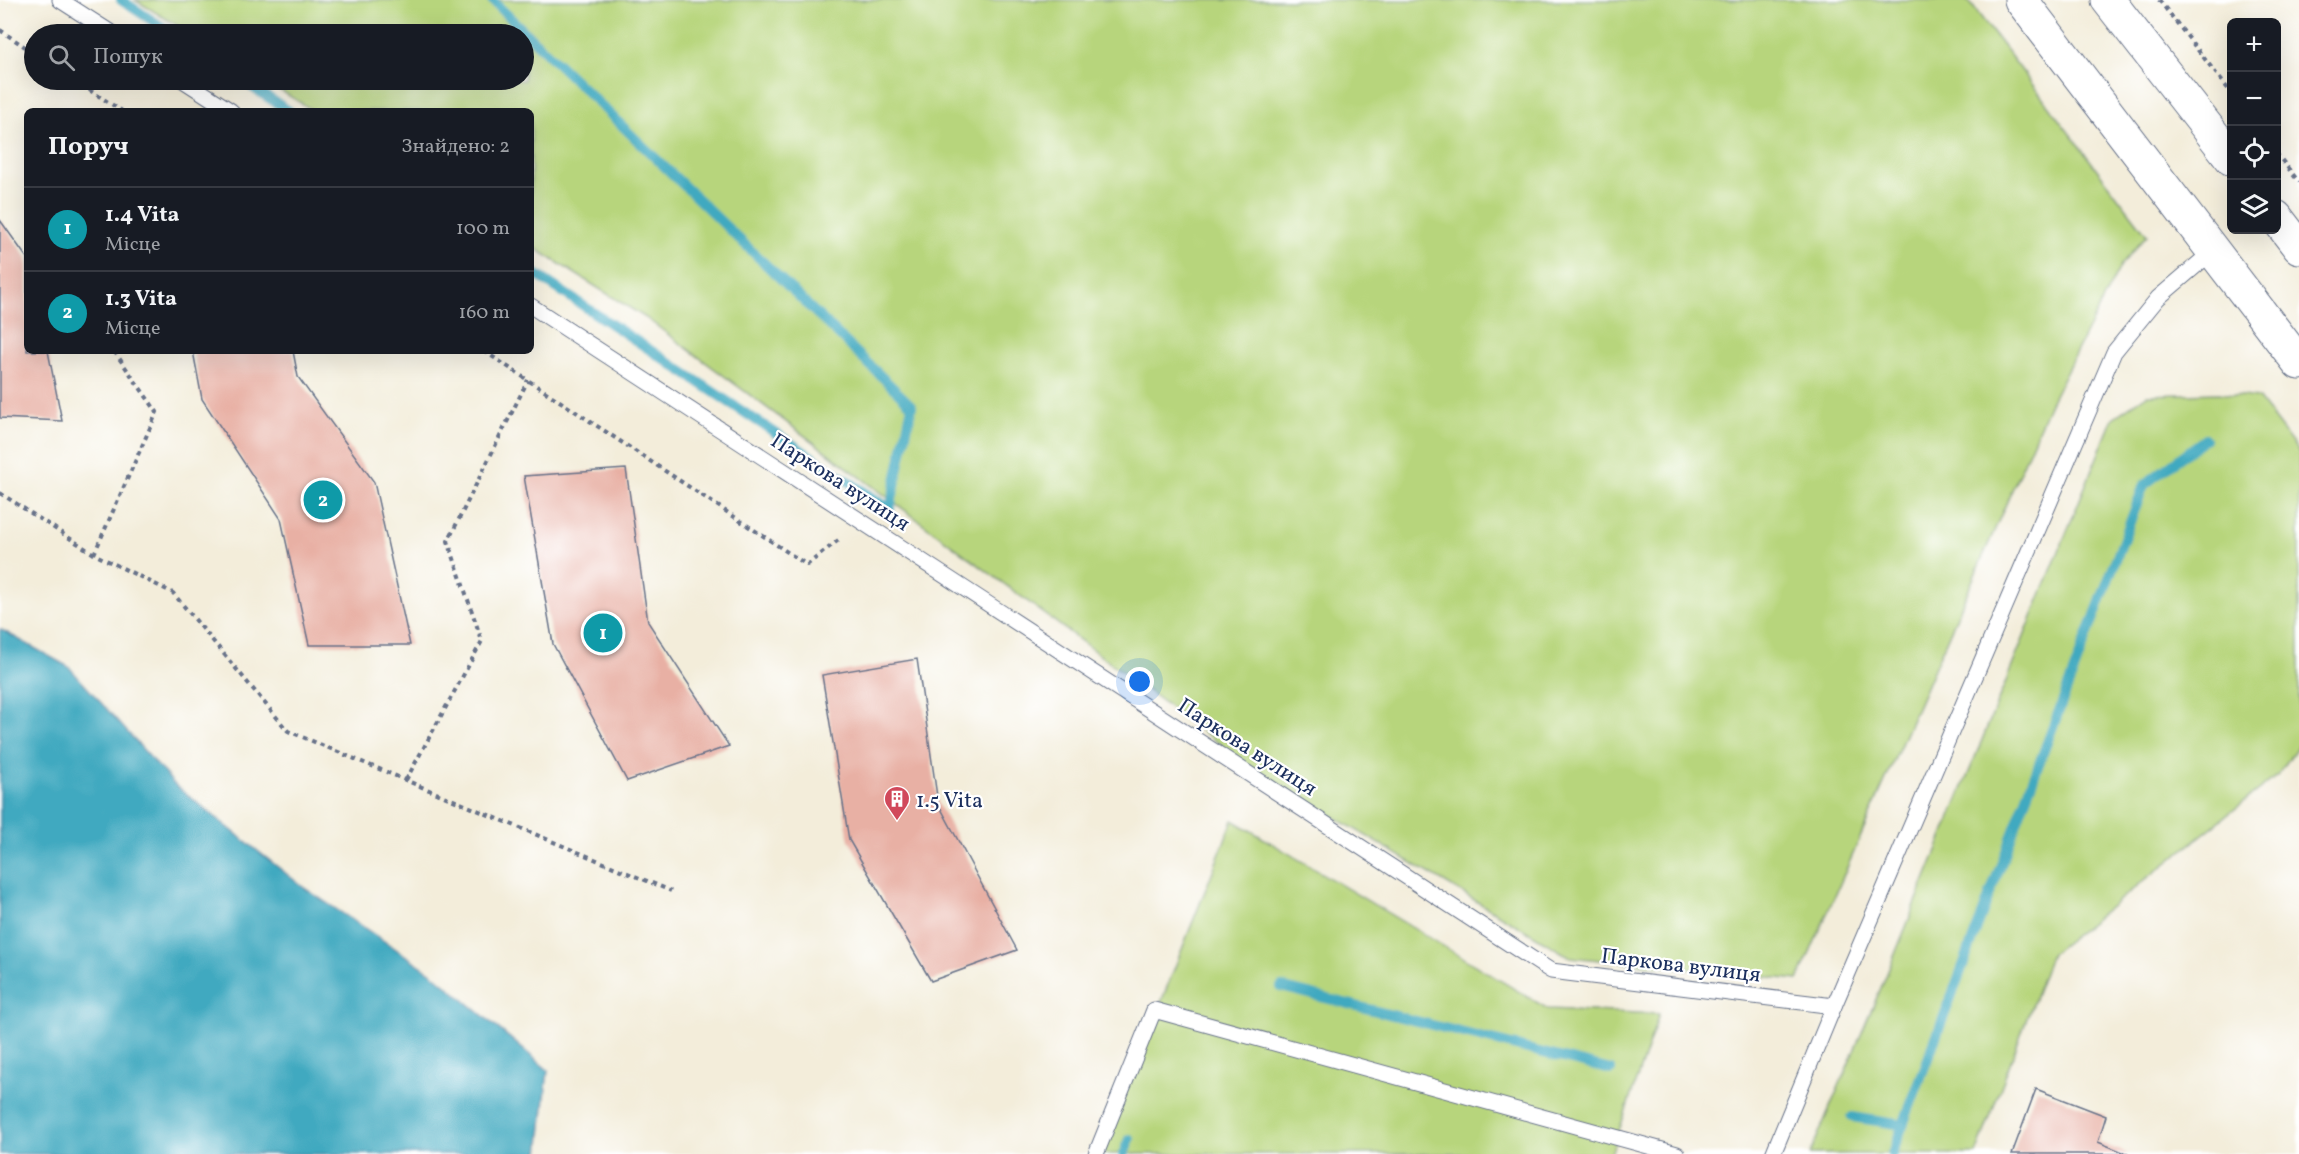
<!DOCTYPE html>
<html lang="uk">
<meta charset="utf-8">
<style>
:root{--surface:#171b24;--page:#242831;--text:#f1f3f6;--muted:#9ea1a6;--line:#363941;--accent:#d1495b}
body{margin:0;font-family:Vollkorn,serif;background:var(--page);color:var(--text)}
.controls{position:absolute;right:18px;top:18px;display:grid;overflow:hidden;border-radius:9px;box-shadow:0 6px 24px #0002}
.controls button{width:54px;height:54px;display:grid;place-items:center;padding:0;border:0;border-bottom:2px solid var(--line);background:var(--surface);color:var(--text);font:30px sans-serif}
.you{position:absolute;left:1140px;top:682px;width:21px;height:21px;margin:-15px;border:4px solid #fff;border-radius:50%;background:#1a73e8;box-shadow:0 0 0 9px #1a73e833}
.badge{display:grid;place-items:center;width:39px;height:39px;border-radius:50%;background:var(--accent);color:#fff;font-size:20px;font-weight:700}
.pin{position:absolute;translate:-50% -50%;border:3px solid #fff;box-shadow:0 2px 6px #0006}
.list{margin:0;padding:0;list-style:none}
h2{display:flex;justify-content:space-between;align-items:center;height:78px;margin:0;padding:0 24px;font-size:26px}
h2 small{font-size:20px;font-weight:400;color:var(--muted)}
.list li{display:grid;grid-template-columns:39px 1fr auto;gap:18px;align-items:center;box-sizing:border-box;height:84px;padding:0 24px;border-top:2px solid var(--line)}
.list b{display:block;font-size:22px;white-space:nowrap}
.list p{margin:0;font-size:20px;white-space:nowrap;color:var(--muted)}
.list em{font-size:20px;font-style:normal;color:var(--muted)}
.icon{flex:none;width:33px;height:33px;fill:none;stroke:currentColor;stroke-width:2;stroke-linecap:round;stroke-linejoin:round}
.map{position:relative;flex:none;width:2299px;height:1154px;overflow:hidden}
.search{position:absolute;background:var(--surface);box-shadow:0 6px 24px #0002;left:24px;top:24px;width:510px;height:66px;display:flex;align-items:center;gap:15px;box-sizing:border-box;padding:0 21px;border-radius:33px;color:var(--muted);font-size:22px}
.panel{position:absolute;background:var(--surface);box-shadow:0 6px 24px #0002;left:24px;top:108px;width:510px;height:246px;border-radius:9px}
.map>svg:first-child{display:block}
.green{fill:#b7d57b;stroke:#69826c;stroke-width:1.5}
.water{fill:#40a9c0;stroke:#2e6c8f;stroke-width:1.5}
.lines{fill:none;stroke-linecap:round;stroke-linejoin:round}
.stream{stroke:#40a9c0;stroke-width:10}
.building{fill:#e8b0a4}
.lane-casing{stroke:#677289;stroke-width:17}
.primary-casing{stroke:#677289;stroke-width:35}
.path{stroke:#677289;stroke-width:4;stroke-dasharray:4.5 4.5;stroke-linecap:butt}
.lane{stroke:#fff;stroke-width:15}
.primary{stroke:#fff;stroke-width:33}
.labels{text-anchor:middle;stroke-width:4.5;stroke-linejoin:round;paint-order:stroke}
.street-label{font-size:22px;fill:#1b2f5e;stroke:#fff}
.poi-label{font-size:22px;fill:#1b2f5e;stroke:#fff;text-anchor:start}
</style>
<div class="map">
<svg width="2299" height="1154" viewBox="0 0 2299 1154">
<rect width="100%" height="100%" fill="#fff"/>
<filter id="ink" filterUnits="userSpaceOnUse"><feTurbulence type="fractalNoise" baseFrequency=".0167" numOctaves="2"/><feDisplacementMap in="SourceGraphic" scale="12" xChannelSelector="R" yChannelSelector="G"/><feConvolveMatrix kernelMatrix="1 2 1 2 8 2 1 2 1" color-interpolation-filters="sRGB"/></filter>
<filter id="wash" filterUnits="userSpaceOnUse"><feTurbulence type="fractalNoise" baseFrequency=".008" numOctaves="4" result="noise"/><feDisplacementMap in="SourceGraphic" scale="24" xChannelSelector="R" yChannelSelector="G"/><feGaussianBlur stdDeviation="1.35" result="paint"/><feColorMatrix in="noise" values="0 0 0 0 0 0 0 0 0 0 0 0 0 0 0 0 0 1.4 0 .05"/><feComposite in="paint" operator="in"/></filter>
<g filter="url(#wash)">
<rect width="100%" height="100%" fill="#f3edda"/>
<g class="green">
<path d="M135 0H1968L2147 235 2121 265 2050 403 1798 980 1570 957 1252 768 646 318 531 246V111H314L263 80H524V34H191Z"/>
<path d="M2218 393 2258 398 2299 452V744L2278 775 2051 954 1976 1154H1810L1886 976 2113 418 2147 395Z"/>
<path d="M1233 820 1548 1009 1659 1014 1611 1154H1101Z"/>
</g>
<path class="water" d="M0 629 69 667 175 785 303 887 432 973 548 1070 539 1154H0Z"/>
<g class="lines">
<g class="stream">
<path d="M121 0 173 34"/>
<path d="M492 0 912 406 890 509 531 271"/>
<path d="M241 80 289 111"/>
<path d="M1281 987 1611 1070"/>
<path d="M1852 1117 1903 1125"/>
<path d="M1124 1154 1130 1139"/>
<path d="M1892 1154 2144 485 2205 439"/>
</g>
</g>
<g id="blocks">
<g class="building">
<path d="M0 220 27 258V351H48L62 421 0 418Z"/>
<path d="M193 351H293L298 377 374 482 410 645H309L281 519 202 399Z"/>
<path d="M626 469 648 622 729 746 627 781 553 644 524 476Z"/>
<path d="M917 659 938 803 1017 950 931 981 849 840 822 675Z"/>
<path d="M2036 1089 2106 1116 2098 1142 2128 1154H2012Z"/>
</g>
</g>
</g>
<g filter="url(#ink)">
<use href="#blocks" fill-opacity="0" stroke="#677289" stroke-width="1.5"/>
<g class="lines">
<defs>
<g id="lane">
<path d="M60 0 113 34"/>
<path d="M183 80 231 111"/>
<path d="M531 306 1551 971 1834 1006"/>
<path d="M1096 1154 1154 1010 1677 1154"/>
<path d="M1773 1154 1834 1006 2114 352 2158 298 2213 251"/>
</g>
<g id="primary">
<path d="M2021 0 2299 363"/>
<path d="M2108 0 2232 159"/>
<path d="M2276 217 2299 247"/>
</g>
</defs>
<use href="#lane" class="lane-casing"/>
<use href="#primary" class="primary-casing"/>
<g class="path">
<path d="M2159 0 2232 94"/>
<path d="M0 30 34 53"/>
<path d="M74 80 122 111"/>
<path d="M2276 153 2299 182"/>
<path d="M484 351 807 565 841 538"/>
<path d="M0 493 94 554 173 593 288 731 671 891"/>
<path d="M94 554 157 412 114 351"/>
<path d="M406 780 482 641 448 541 528 380"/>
</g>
<use href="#lane" class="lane"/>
<use href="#primary" class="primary"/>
</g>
</g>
<defs>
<symbol id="building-pin" viewBox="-11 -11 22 30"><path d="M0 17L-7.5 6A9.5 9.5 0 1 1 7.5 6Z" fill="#d1495b" stroke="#fff"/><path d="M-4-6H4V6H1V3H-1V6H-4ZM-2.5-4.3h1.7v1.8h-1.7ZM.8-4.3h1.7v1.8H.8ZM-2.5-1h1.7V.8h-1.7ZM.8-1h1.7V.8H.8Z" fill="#fff"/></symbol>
</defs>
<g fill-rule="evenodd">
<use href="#building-pin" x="882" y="784" width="30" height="40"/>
</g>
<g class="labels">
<g class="street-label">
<text transform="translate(841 481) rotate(33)" y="8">Паркова вулиця</text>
<text transform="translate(1248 746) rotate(33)" y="8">Паркова вулиця</text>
<text transform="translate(1681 964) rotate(7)" y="8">Паркова вулиця</text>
</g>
<g class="poi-label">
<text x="916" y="807">1.5 Vita</text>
</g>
</g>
</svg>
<div class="controls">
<button>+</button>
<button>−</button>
<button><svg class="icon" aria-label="locate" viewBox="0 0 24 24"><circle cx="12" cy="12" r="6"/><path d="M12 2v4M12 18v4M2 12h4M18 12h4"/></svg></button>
<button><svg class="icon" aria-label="layers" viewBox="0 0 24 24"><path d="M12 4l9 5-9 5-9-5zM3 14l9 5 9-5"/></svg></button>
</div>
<div class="you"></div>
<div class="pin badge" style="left:603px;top:633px;background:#0f9aa8">1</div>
<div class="pin badge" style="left:323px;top:500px;background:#0f9aa8">2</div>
<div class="search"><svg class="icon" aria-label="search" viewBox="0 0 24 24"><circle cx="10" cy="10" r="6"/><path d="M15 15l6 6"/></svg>Пошук</div>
<section class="panel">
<h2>Поруч<small>Знайдено: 2</small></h2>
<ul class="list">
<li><span class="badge" style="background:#0f9aa8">1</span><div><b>1.4 Vita</b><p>Місце</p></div><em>100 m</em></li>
<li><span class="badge" style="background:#0f9aa8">2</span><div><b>1.3 Vita</b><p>Місце</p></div><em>160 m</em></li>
</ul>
</section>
</div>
